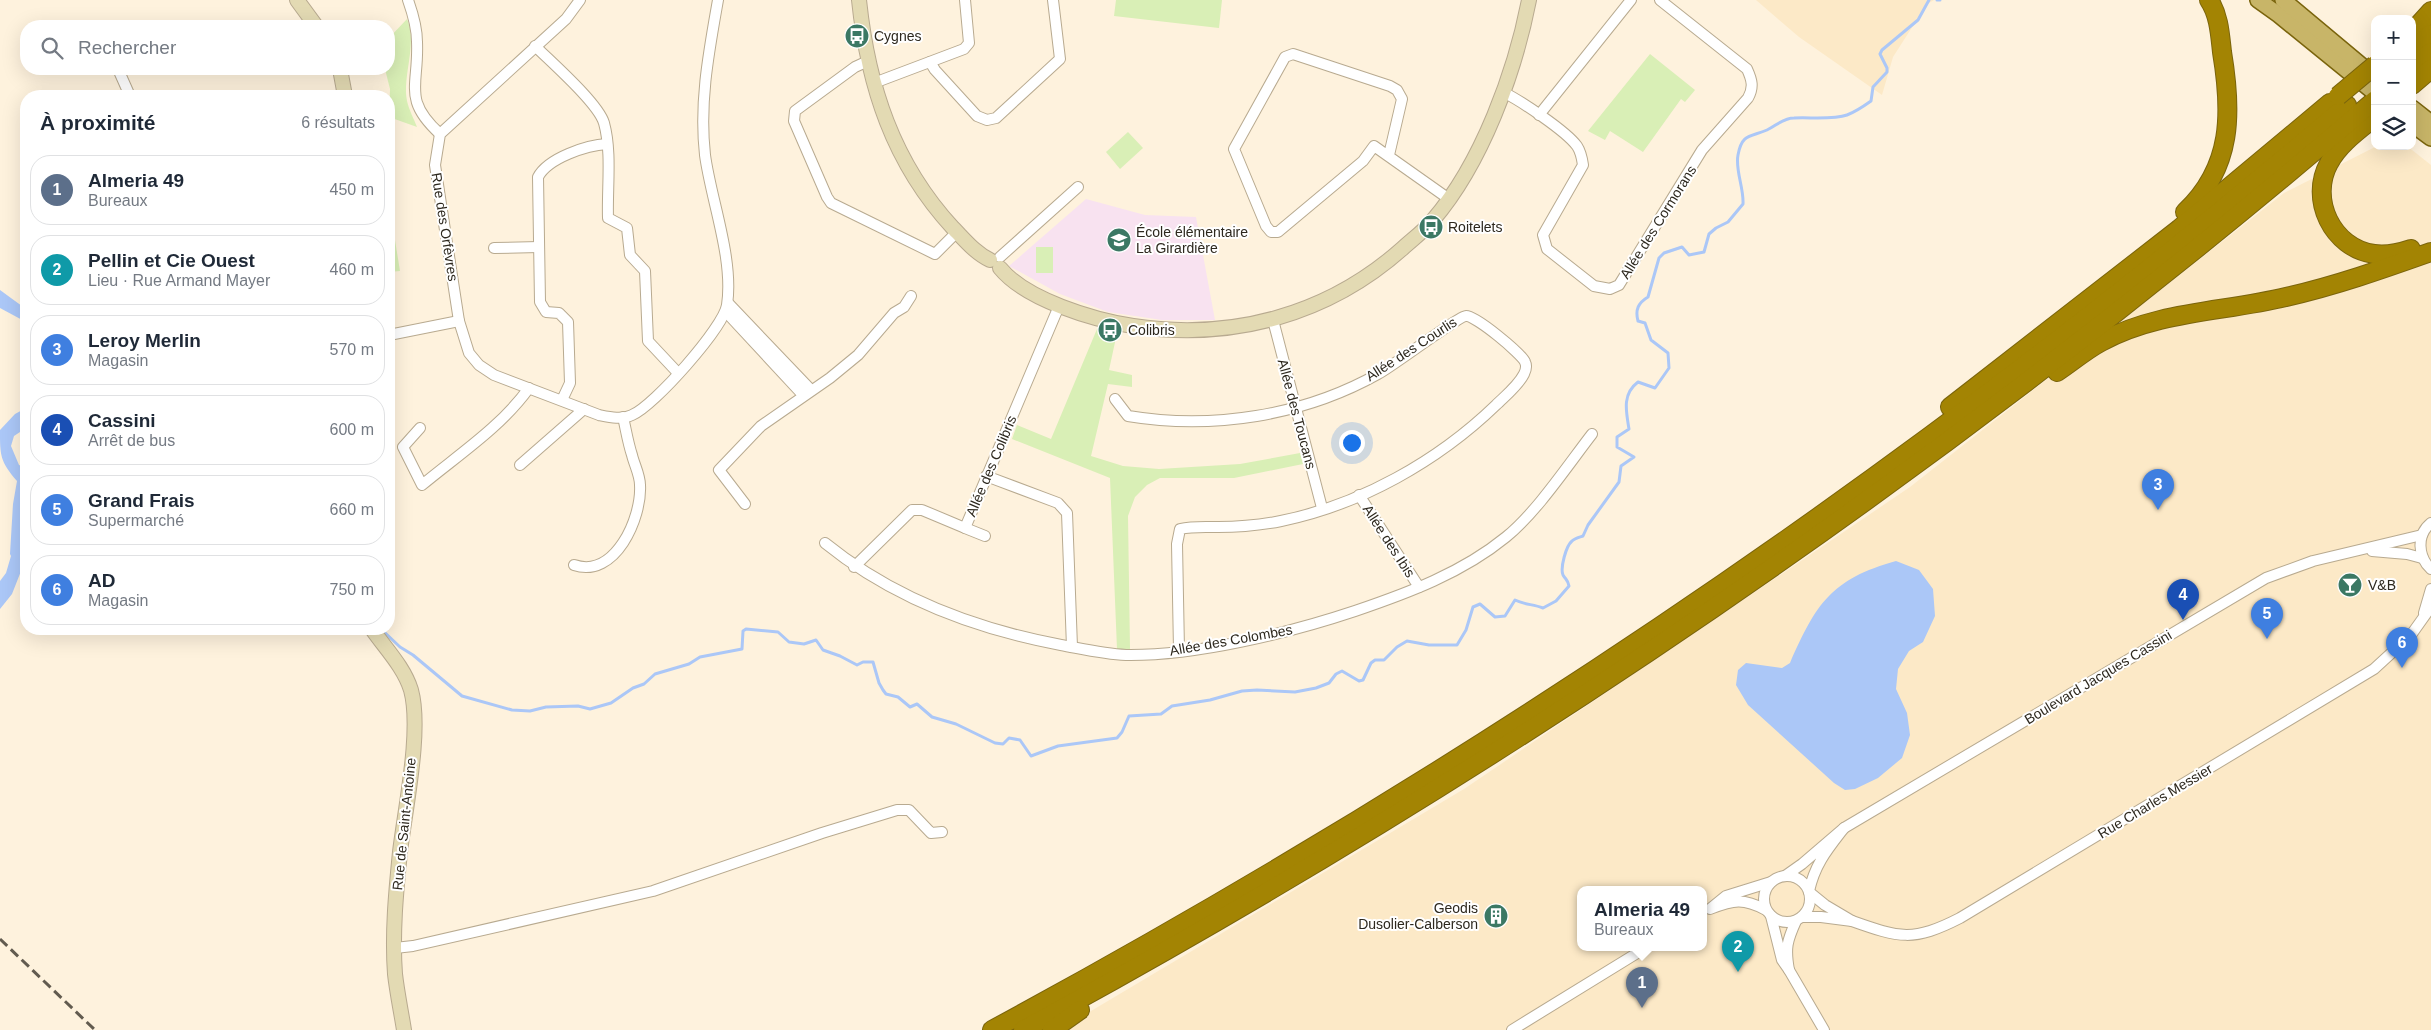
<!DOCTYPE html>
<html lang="fr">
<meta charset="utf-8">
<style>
:root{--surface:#fff;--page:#f2f2f3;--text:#1f2937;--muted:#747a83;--line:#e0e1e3;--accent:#7c3aed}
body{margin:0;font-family:Arial,sans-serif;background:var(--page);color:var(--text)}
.controls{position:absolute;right:15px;top:15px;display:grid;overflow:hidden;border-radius:10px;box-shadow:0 5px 20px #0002}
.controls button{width:45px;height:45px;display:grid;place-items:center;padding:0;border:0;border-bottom:1px solid var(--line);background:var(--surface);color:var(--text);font:25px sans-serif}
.you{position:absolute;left:1351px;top:442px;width:18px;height:18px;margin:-12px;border:4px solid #fff;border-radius:50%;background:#1a73e8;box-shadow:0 0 0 8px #1a73e833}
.badge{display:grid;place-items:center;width:32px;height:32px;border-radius:50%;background:var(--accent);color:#fff;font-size:16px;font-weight:700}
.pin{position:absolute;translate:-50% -41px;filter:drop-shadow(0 1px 2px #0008)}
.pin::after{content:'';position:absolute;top:26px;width:18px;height:15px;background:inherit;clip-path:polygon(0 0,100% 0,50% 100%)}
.popup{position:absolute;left:1577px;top:886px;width:130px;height:65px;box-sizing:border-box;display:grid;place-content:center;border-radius:10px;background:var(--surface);filter:drop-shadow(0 1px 4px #0005);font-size:16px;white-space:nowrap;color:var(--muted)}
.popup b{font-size:19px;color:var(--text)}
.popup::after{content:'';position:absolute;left:50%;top:100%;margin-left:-10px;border:10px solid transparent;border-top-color:var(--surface)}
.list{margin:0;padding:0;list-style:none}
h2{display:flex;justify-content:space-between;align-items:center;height:65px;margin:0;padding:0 20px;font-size:21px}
h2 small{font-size:16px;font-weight:400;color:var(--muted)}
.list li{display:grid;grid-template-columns:32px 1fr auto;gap:15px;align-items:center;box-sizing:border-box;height:70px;margin:0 10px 10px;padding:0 10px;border:1px solid var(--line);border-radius:20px}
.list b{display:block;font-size:19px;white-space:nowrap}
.list p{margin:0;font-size:16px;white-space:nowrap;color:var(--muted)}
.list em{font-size:16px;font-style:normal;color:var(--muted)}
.icon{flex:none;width:28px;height:28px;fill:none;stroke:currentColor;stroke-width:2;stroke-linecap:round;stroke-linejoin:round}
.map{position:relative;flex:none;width:2431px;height:1030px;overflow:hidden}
.search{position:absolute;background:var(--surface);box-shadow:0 5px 20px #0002;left:20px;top:20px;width:375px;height:55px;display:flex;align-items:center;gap:12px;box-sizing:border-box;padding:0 18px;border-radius:20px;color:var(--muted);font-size:19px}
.panel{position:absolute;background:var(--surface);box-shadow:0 5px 20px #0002;left:20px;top:90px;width:375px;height:545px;border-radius:20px}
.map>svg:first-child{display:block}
.built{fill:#fce9c7;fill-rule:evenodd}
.education{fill:#f8e2f0}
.green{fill:#d9efb6}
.water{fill:#abc7f7}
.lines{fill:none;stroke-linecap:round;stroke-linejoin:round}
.stream{stroke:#abc7f7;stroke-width:3}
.street-casing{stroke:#b8aa90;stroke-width:12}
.secondary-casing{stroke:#b8aa90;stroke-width:16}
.primary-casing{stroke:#7a640c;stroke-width:18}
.highway-casing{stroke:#7a640c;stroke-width:20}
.street{stroke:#fff;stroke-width:10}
.secondary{stroke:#e3dab3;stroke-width:14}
.primary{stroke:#c8b568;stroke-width:15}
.highway{stroke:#a38403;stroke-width:18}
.rail{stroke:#625b4f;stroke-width:3;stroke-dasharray:10 5;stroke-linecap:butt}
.highway-bridge-casing{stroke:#7a640c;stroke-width:20;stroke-linecap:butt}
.highway-bridge{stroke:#a38403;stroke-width:18}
.labels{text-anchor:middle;stroke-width:4;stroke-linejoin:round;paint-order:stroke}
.poi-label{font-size:14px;fill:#2d281e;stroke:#fff;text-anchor:start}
.street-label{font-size:14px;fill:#2d281e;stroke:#fff}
</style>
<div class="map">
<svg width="2431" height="1030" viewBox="0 0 2431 1030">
<rect width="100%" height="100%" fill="#fef2dd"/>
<g class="built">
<path d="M1756 0H1934L1927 4 1893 57 1882 95 1799 37Z"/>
<path d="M2377 146H2407L2431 165V1030H1053L1086 1014 1464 789 1910 487 2284 193ZM1581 889H1703V947H1581Z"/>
</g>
<path class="education" d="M1086 199 1145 215 1196 217 1215 320H1162L1108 312 1060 294 1009 266Z"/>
<g class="green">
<path d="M1116 0H1222L1219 28 1114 16Z"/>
<path d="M407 19C418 44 402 75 407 101 409 110 414 119 417 127L389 117 390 89 385 69H389V38Z"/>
<path d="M1650 54 1695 90 1685 102 1681 99 1643 152 1610 131 1605 140 1588 131Z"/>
<path d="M1128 132 1143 148 1120 169 1106 152Z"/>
<path d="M389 203 400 271 389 272Z"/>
<rect x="1036" y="247" width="17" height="26"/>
<path d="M1097 329 1117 333 1109 370 1132 375V387L1108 384 1091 456 1123 466 1159 469 1240 464 1300 453 1303 464 1234 478H1160L1147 485 1135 497 1128 516 1130 649H1117L1110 478 1012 439 1017 425 1051 439Z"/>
</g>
<g class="water">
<path d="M0 290 26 309V322L0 308Z"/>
<path d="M26 408V428L14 436 11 446 19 465 26 468V517L22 541 25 561 12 594 0 609V581L6 573 11 556 10 554 13 504 17 481C0 461 0 456 0 430L15 414Z"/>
<path d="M1896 561 1919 570 1933 589 1935 616 1923 642 1909 651 1898 669 1896 689 1907 713 1910 735 1902 758 1878 778 1855 789 1845 790 1834 783 1748 705 1736 685 1738 670 1746 663 1782 668 1790 663C1816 604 1831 579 1896 561Z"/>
</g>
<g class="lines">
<g class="stream">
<path d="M1937 0H1940"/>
<path d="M381 629 400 647 413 655 462 696 512 710 530 711 546 707 578 706 590 709 611 703 633 688 644 684 655 674 689 664 700 657 742 649 743 631 746 629 778 632 789 642 804 644 816 640 823 650 840 656 857 665 863 662H873L879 683 883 690 886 694 898 697 910 707 917 704 932 717 956 724 995 743 1003 744 1009 738 1020 740 1031 756 1058 746 1117 738 1122 732 1129 716 1161 714 1172 706 1210 700 1242 691 1257 690 1295 692 1316 688 1329 683 1336 674 1342 671 1359 681 1363 680 1371 663 1375 660H1384L1397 647 1407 641 1429 645H1457L1466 630 1473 607 1480 604 1495 617 1505 616 1515 600C1525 605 1533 604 1543 608L1556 601 1569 586C1568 580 1566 580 1563 575 1560 568 1566 546 1572 541 1575 538 1580 537 1583 536L1588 525 1619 482 1621 466 1634 457 1617 447V437L1629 429C1626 411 1622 394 1638 382L1655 388 1669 368 1668 353 1651 340 1645 323 1638 321C1635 310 1638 303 1648 297L1659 258 1664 253 1682 247 1689 255 1704 252 1709 234 1716 228 1728 222 1743 204C1744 188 1735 170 1738 155 1742 133 1751 137 1767 130 1776 126 1783 118 1794 118 1809 117 1833 120 1847 115 1855 112 1864 106 1871 101L1873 87 1887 72V68L1880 54 1882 50 1918 20 1929 0"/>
</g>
<defs>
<g id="street">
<path d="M408 0C413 14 417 27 417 42 419 86 402 99 440 134"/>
<path d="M580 0 566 19 440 134 435 165 459 321 469 353 479 365 494 375 599 415C609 417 622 420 632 415 654 406 724 327 727 305 734 259 711 200 705 155 699 102 709 51 718 0"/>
<path d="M535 46C551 62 598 103 604 123 612 152 607 188 608 218L627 228 630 255 645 271 648 341 678 373"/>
<path d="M868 61 855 67 795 111 794 121 827 197 831 203 935 254 957 232"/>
<path d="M930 62 935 70 977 116 987 120 996 118 1060 59 1053 0"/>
<path d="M118 69 130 96"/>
<path d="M874 83 964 49 969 43 965 0"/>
<path d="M1503 92C1521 101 1566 131 1577 146 1581 152 1582 158 1583 165L1543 235 1547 249 1594 286 1610 289 1619 285 1702 150 1748 98C1754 87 1752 80 1747 69L1660 0"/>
<path d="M1539 115 1631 0"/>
<path d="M1389 155 1402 99 1397 90 1390 86 1293 54 1285 57 1234 149 1266 226 1271 232H1278L1363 161 1374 146 1449 199"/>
<path d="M494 248 539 247"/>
<path d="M1000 257 1078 187"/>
<path d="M728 303 811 390"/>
<path d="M726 312 803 395"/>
<path d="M1273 320 1322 508"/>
<path d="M389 335 459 321"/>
<path d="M1115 399 1128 416C1212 430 1303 416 1378 374 1393 366 1459 316 1466 316 1475 315 1522 354 1525 362 1527 366 1526 370 1524 374 1518 386 1505 396 1496 405 1438 461 1360 505 1281 521 1261 525 1239 527 1218 527 1205 527 1193 526 1180 529L1177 544 1179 650"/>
<path d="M562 400 570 383 568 322 559 313 546 312 540 302 538 177C548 158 587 145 607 144"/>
<path d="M420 428 403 447 422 485C458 455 501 427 529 388"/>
<path d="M520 465 584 409"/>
<path d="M986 476 1058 503 1067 513 1072 647"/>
<path d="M1359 495 1419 587"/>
<path d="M745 504 719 470 761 426 830 378 858 355 894 313 904 307 911 296"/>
<path d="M2431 523C2416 535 2418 557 2431 569"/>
<path d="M965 528 985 536"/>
<path d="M825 543C894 599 976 629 1061 645 1083 649 1104 654 1126 655 1195 656 1289 633 1355 611 1408 593 1462 573 1506 537 1536 513 1568 465 1592 434"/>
<path d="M2372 551 2407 554 2422 558"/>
<path d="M574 565C615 579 642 518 640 485 640 475 634 464 632 455 628 443 626 430 623 417"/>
<path d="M854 567 912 510H922L965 528 1059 306"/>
<path d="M2424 613 2431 589"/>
<path d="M1844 828 2266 578 2313 561 2422 535"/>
<circle cx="1787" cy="899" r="23"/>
<path d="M1785 876 1802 864 1844 828C1827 850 1815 864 1809 891"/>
<path d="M1766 910C1743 898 1734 900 1710 909L1726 896 1771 882"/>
<path d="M1771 916 1782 960 1789 970C1785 948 1787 941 1796 921"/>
<path d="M1802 917H1821L1852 921 1825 905 1809 892"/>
<path d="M1852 921C1900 938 1913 942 1960 918L2374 669 2411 635 2431 607"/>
<path d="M395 948 413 946 653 891 822 833 897 810H909L931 833 942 832"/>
<path d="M1789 970 1824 1030"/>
<path d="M1512 1030 1647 947"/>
</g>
<g id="secondary">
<path d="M297 0 316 26"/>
<path d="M859 0C868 86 893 163 953 228 964 239 975 253 990 260"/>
<path d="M340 69 345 96"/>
<path d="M1000 268C1026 300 1094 320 1133 326 1232 341 1328 315 1403 248 1413 239 1425 230 1433 220 1482 163 1515 72 1529 0"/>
<path d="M372 629C385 648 404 667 411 690 422 730 405 809 400 852 396 892 392 934 395 974 397 992 401 1011 404 1030"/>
</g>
<g id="primary">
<path d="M2258 0 2279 15 2375 93"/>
<path d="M2283 0 2375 77"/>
<path d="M2412 108 2431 123"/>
<path d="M2412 124 2431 138"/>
</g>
<g id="highway">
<path d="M2412 32 2431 11"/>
<path d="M2412 50 2431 34"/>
<path d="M2412 68 2431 52"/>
<path d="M2412 85 2431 69"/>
<path d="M2375 117C2359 130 2339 144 2329 163 2309 199 2332 248 2374 254 2387 256 2399 253 2411 249"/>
<path d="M2185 212C2233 167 2232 112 2222 52 2220 34 2219 15 2209 0"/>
<path d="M2057 372C2072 362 2086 350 2101 342 2158 311 2224 312 2286 297 2335 286 2383 269 2431 252"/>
<path d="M1950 407 2179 229 2330 103"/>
<path d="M992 1030C1475 769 1930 461 2347 105"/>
<path d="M1023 1030C1504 769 1959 457 2375 100"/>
<path d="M1052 1030 1080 1010"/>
</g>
</defs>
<use href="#street" class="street-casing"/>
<use href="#secondary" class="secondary-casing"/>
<use href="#primary" class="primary-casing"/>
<use href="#highway" class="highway-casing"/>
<use href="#street" class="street"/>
<use href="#secondary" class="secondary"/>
<use href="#primary" class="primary"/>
<use href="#highway" class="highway"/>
<path class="rail" d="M0 939 95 1030"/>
<defs>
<path id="highway-bridge" d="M2338 96 2375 65"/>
</defs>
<use href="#highway-bridge" class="highway-bridge-casing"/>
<use href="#highway-bridge" class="highway-bridge"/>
</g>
<defs>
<symbol id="bus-disc" viewBox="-11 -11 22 22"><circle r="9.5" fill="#3b7864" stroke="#fff"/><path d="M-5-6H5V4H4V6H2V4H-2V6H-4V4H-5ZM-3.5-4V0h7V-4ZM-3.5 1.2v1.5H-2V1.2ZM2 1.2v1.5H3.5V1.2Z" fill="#fff"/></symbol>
<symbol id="school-disc" viewBox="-11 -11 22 22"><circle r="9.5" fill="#3b7864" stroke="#fff"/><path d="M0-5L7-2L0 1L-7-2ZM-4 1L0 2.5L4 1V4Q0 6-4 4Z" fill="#fff"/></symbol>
<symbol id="bar-disc" viewBox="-11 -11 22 22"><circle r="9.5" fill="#3b7864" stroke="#fff"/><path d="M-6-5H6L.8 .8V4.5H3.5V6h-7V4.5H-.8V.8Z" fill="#fff"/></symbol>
<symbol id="building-disc" viewBox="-11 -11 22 22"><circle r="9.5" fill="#3b7864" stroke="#fff"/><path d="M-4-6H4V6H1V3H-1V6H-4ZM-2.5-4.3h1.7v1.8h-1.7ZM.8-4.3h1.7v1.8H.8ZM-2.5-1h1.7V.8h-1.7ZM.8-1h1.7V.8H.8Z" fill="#fff"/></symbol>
</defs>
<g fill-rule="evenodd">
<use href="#bus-disc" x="843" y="22" width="28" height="28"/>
<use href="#bus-disc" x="1417" y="213" width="28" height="28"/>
<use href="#school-disc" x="1105" y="226" width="28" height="28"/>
<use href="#bus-disc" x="1096" y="316" width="28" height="28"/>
<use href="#bar-disc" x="2336" y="571" width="28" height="28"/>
<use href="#building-disc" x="1482" y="902" width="28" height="28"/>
</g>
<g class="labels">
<g class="poi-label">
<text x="874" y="41">Cygnes</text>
<text x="1448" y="232">Roitelets</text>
<text x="1136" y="237">École élémentaire<tspan x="1136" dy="16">La Girardière</tspan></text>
<text x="1128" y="335">Colibris</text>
<text x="2368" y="590">V&amp;B</text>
<text x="1478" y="913" text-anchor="end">Geodis<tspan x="1478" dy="16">Dusolier-Calberson</tspan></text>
</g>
<g class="street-label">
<text transform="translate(1658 222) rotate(-58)" y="5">Allée des Cormorans</text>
<text transform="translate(445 227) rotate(81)" y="5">Rue des Orfèvres</text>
<text transform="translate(1411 349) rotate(-33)" y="5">Allée des Courlis</text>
<text transform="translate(1297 414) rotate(75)" y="5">Allée des Toucans</text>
<text transform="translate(991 466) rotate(-67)" y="5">Allée des Colibris</text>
<text transform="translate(1389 541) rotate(57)" y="5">Allée des Ibis</text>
<text transform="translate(1231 640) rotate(-10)" y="5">Allée des Colombes</text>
<text transform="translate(2098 677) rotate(-31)" y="5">Boulevard Jacques Cassini</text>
<text transform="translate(2155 801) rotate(-31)" y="5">Rue Charles Messier</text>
<text transform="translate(404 824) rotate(-84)" y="5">Rue de Saint-Antoine</text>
</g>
</g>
</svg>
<div class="controls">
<button>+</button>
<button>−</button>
<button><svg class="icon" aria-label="layers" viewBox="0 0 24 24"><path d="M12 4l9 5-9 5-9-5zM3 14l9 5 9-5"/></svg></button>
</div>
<div class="you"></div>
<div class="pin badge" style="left:1642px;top:1008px;background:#5c6f8a">1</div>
<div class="popup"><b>Almeria 49</b>Bureaux</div>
<div class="pin badge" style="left:1738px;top:972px;background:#0f9aa8">2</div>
<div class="pin badge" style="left:2158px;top:510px;background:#3f7fe0">3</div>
<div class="pin badge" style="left:2183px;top:620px;background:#1a4fb4">4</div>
<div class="pin badge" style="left:2267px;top:639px;background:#3f7fe0">5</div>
<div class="pin badge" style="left:2402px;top:668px;background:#3f7fe0">6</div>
<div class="search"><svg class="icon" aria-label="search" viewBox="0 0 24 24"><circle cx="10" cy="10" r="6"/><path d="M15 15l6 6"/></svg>Rechercher</div>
<section class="panel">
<h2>À proximité<small>6 résultats</small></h2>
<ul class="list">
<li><span class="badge" style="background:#5c6f8a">1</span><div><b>Almeria 49</b><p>Bureaux</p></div><em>450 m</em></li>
<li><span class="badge" style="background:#0f9aa8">2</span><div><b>Pellin et Cie Ouest</b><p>Lieu · Rue Armand Mayer</p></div><em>460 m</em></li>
<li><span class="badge" style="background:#3f7fe0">3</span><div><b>Leroy Merlin</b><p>Magasin</p></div><em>570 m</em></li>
<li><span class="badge" style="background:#1a4fb4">4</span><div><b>Cassini</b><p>Arrêt de bus</p></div><em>600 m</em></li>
<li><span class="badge" style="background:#3f7fe0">5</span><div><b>Grand Frais</b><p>Supermarché</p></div><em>660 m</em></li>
<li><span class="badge" style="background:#3f7fe0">6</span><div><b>AD</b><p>Magasin</p></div><em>750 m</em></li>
</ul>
</section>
</div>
